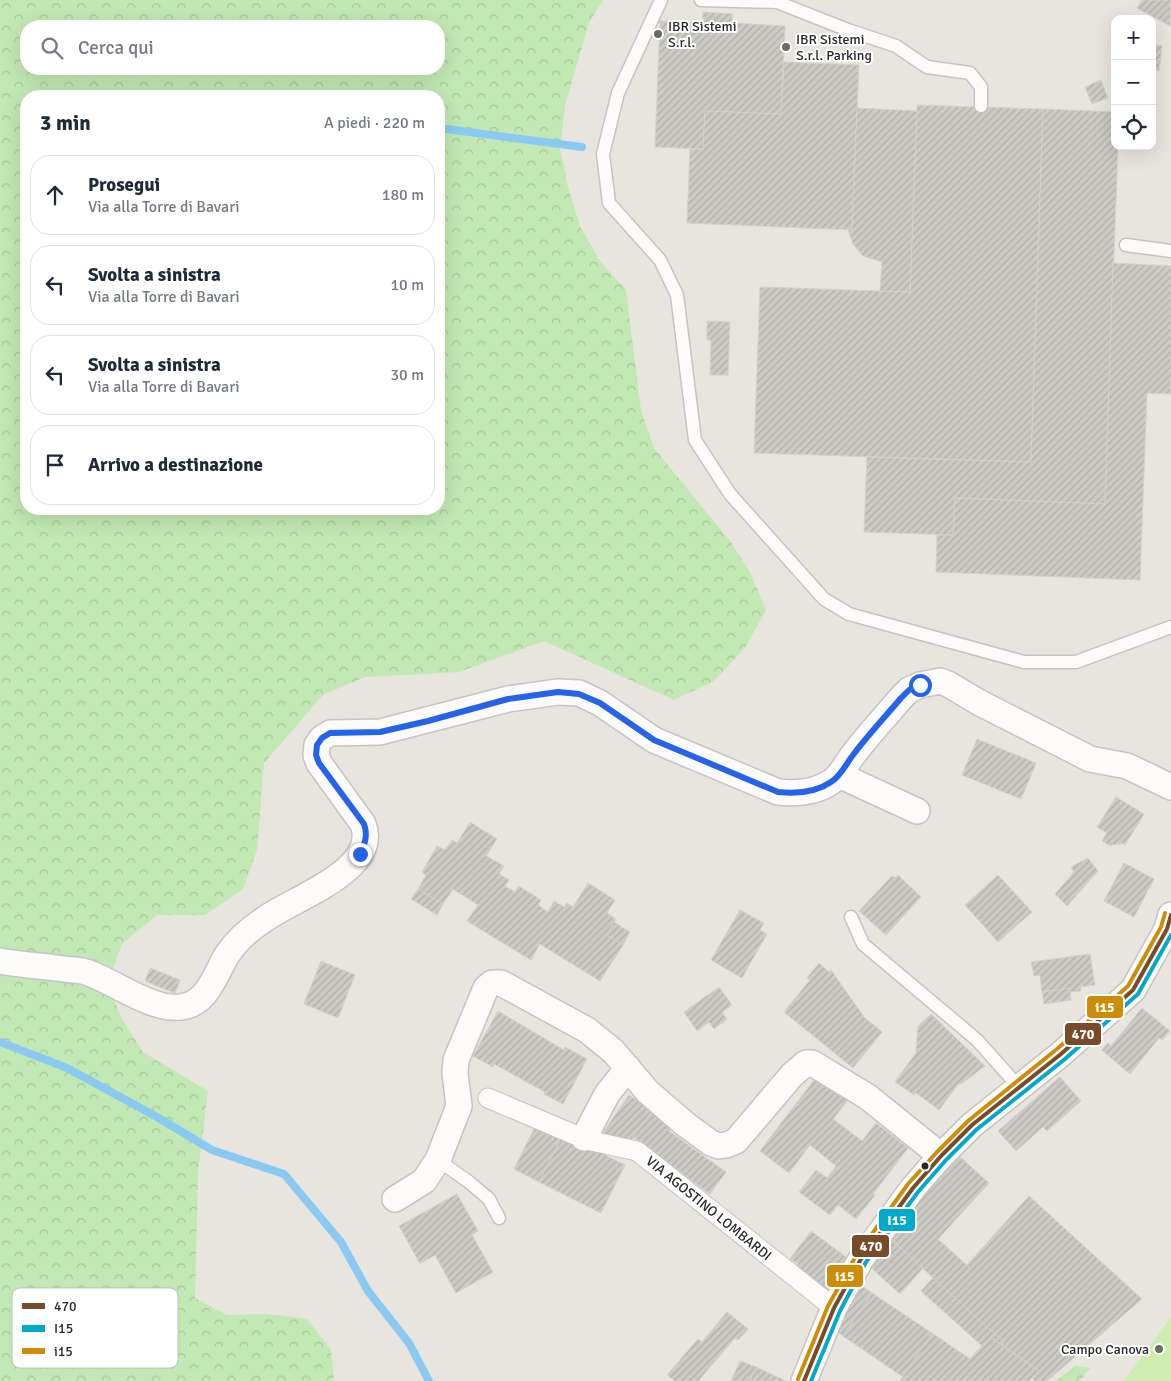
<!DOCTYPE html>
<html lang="it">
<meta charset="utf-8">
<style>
:root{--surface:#fff;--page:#f6f6f7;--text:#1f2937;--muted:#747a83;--line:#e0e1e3}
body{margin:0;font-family:Signika,sans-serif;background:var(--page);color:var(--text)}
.controls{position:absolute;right:15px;top:15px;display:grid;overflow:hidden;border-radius:10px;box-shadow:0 5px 20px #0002}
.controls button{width:45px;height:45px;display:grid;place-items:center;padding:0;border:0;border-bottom:1px solid var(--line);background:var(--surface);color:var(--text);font:25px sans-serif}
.stop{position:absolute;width:15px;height:15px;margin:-11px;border:4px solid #2563eb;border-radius:50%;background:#fff}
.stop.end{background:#2563eb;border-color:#fff;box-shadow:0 1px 5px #0008}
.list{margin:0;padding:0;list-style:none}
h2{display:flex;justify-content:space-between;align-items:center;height:65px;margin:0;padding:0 20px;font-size:21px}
h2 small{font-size:16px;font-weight:400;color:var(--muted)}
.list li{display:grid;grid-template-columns:32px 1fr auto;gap:15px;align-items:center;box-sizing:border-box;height:80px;margin:0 10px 10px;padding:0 10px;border:1px solid var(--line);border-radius:20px}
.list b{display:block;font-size:19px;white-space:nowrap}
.list p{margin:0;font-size:16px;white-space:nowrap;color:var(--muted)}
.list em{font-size:16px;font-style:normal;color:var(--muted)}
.icon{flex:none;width:28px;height:28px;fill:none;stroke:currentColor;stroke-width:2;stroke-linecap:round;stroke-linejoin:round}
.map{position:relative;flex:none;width:1171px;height:1381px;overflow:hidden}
.search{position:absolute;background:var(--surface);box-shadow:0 5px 20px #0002;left:20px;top:20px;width:425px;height:55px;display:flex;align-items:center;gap:12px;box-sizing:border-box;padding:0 18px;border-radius:20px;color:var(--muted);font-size:19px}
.panel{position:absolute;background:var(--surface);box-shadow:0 5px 20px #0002;left:20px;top:90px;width:425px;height:425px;border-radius:20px}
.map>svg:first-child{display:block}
.forest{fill:url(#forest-crowns);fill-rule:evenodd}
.pitch{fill:#ceedb0}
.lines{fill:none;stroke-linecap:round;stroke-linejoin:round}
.stream{stroke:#8acaf2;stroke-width:8}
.building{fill:url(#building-hatch);stroke:#d3d1ca}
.service-casing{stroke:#c5c4c4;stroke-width:15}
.pedestrian-casing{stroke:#c5c4c4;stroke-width:21}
.minor-casing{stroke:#c5c4c4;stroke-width:28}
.service{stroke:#fcfbfa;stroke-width:12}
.pedestrian{stroke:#fcfbfa;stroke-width:19}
.minor{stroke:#fcfbfa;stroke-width:25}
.bus-1-casing{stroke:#fff;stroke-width:8}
.bus-2-casing{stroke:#fff;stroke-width:8}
.bus-3-casing{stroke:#fff;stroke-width:8}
.bus-1{stroke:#7a4b2a;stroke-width:4}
.bus-2{stroke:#00a9ce;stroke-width:4}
.bus-3{stroke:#ce8d08;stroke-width:4}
.route{stroke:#2563eb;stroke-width:6}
.poi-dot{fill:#6c6b68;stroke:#fff;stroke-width:2}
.bus-dot{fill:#292929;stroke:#fff;stroke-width:2}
.labels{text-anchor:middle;stroke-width:4;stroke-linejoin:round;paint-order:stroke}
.poi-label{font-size:14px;fill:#292929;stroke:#fff;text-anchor:start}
.street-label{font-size:14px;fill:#292929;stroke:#fff}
.key{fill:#fff;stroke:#bfbfbf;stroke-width:1}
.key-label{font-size:14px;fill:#292929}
.line-badge{stroke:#fff;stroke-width:2}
.badge-label{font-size:14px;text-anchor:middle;font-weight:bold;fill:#fff}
</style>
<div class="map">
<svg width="1171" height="1381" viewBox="0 0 1171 1381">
<defs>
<pattern id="forest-crowns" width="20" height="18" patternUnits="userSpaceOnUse" patternTransform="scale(1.25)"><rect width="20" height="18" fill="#c2e8b3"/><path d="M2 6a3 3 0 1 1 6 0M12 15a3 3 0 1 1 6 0" fill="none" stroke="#a7c79a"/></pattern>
<pattern id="building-hatch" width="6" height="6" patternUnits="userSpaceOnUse" patternTransform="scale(1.25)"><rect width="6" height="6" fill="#cdcbc5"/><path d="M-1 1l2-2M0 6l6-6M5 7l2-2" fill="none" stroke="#b0aea9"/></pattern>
</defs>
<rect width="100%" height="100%" fill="#e8e5de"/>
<g class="forest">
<path d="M0 0H603L589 23 565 105 560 149 568 187 580 226 600 261 626 290 641 410 654 448 730 541 751 574 766 610 745 648 714 681 674 700 544 641 459 672 365 677 323 695 264 763 257 850 243 889 205 915H157L122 944 107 983 122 1019 143 1052 208 1091 198 1173 195 1298 227 1315 268 1314 307 1319 331 1350 334 1381H0ZM26 26H439V69H26ZM26 96H439V509H26Z"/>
<path d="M1075 1366 1090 1368 1080 1381H1056Z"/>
</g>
<path class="pitch" d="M1171 1317V1381H1124Z"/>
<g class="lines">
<g class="stream">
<path d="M439 128 582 147"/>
<path d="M0 1042 67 1068 157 1117 212 1150 284 1174 341 1242 368 1291 409 1343 429 1381"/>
</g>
</g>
<g class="building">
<path d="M1142 0H1171L1170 26 1137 8Z"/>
<path d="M703 12 732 14V23L785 26 781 114 705 111 703 149 655 147 660 21 703 23Z"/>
<path d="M1152 44 1162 46 1159 71 1152 68Z"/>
<path d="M784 62 859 65 852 230 687 223 690 149H703L705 111 781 114Z"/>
<path d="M1101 80 1108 98 1092 104 1085 87Z"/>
<path d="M917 105 1043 109 1031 462 754 453 760 287 910 292Z"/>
<path d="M857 108 917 111 910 292 880 291 882 262 863 256 853 244 848 230H852Z"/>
<path d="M1043 109 1115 112V146H1118L1105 504 955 498 953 535 864 532 867 457 1031 462Z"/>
<path d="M1113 263 1171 266V394L1147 393 1140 580 936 572 937 535H953L955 498 1105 504Z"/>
<path d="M707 321 730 322 728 375H710L711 340H707Z"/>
<path d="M977 739 1036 763 1021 799 962 775Z"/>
<path d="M1116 797 1144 814 1125 845 1121 843 1120 845 1117 843 1116 845 1113 844 1111 846 1102 841 1107 833 1097 827Z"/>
<path d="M470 822 497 839 486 856 504 866 499 874 509 880 505 886 515 892 519 886 541 900 538 905 548 912 554 901 564 907 567 903 573 907 588 883 615 900 607 913 616 919 607 935 623 945 600 981 540 944 531 960 493 937 467 921 478 905 453 889 443 904 418 889 426 875 422 872 437 846 445 850 452 840 457 843Z"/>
<path d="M1088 858 1098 871 1067 906 1055 894 1074 872 1071 867Z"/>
<path d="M1124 863 1154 879 1134 917 1104 901Z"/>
<path d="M898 875 921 897 886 935 859 911 892 876 895 878Z"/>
<path d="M998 875 1032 912 998 942 965 905Z"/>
<path d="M418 889 443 904 437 915 411 899Z"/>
<path d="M740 910 764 923 760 930 767 934 742 978 711 960Z"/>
<path d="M614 922 630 932 623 945 607 935Z"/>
<path d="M1090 954 1095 985 1080 987 1081 991 1070 992V988L1042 992 1040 975 1034 976 1031 962Z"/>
<path d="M321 961 355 975 338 1018 304 1004Z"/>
<path d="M819 963 829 972 831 970 864 1017 882 1032 853 1068 784 1012 810 980 807 978Z"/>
<path d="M150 968 180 980 175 993 145 981Z"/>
<path d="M719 987 732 1005 722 1012 727 1019 714 1029 709 1022 697 1031 684 1012Z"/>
<path d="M1070 988 1071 1000 1044 1004 1042 992Z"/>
<path d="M1142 1008 1170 1031 1162 1040 1159 1038 1130 1074 1102 1050 1108 1043 1111 1046Z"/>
<path d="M498 1011 564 1050 565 1047 587 1059 563 1104 544 1094 545 1092 494 1064 493 1067 473 1056Z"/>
<path d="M931 1014 985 1066 961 1084 959 1083 939 1110 916 1093 914 1095 895 1082 916 1053 918 1026Z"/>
<path d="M817 1076 848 1100 833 1119 862 1141 876 1123 908 1148 873 1194 875 1195 856 1219 838 1205 830 1215 799 1192 816 1170 827 1178 836 1166 810 1145 789 1173 760 1151Z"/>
<path d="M1060 1077 1081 1101 1047 1131 1043 1127 1016 1151 998 1131Z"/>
<path d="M629 1095 652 1111 629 1143 604 1136V1131Z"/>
<path d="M652 1111 673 1125 669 1131 726 1172 710 1194 633 1137Z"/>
<path d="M538 1121 563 1134 539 1182 514 1169Z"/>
<path d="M563 1134 625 1165 601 1213 539 1182Z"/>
<path d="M958 1155 989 1183 938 1239 970 1268 948 1292 889 1237Z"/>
<path d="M457 1194 478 1231 472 1235 493 1272 456 1293 435 1255 420 1264 399 1226Z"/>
<path d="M1029 1196 1142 1299 1047 1381H1035L1032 1378 1039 1371 1002 1345 1004 1342 948 1292 970 1268 967 1265Z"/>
<path d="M811 1231 850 1260 827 1290 796 1267 798 1264 790 1259Z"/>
<path d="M885 1234 923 1268 900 1294 868 1265Z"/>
<path d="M933 1278 1004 1342 1002 1345 990 1337 982 1346 921 1291Z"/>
<path d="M856 1282 872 1293 843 1336 834 1329Z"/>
<path d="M872 1293 932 1333 903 1377 843 1336Z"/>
<path d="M727 1312 748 1329 738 1340 735 1338 698 1381H675L667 1375 698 1339 702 1342Z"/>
<path d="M932 1333 970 1359 990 1337 1039 1371 1029 1381H900Z"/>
<path d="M740 1361 756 1367 750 1381H731Z"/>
<path d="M756 1367 786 1381H750Z"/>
</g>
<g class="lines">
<defs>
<g id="service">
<path d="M661 0 618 93 603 154 609 203 660 260 677 295 695 440 730 494 824 599 849 614 1024 662H1076L1171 627"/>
<path d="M701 0 777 2 848 30 896 46 927 67 970 73 981 87V106"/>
<path d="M1126 245 1171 251"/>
<path d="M851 917 863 944 977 1040 1019 1087"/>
<path d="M438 1160 469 1182 489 1199 499 1218"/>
</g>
<path id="pedestrian" d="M488 1098 587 1140 637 1151 834 1308"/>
<g id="minor">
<path d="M839 775 917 811"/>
<path d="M0 961C21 965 43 966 64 969 71 970 79 970 86 972 114 981 152 1011 181 1007 208 1004 215 974 227 955 236 941 251 928 265 919 292 899 381 870 363 824L319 763 316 755 317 745 322 738 330 733 380 732 508 699 558 692 579 693 600 703 654 740 778 792C797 794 815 793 831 782 841 776 846 764 853 755 868 735 885 717 901 698L909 690 920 685 940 681 948 684 980 703 1090 759 1127 766 1171 787"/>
<path d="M584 1138 607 1094 628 1068"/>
<path d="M395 1199 424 1181 438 1160 459 1106 455 1073 456 1060 486 988 492 983H501L587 1030 613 1051 648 1092 685 1124 711 1143 719 1146 726 1145 736 1141 792 1075 806 1063H812L868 1097 941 1156"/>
<path d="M804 1381 834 1308 861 1259 913 1188 941 1156 972 1125 1061 1054 1133 990 1167 929 1171 915"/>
</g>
</defs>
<use href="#service" class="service-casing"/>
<use href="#pedestrian" class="pedestrian-casing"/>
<use href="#minor" class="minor-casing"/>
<use href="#service" class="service"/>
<use href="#pedestrian" class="pedestrian"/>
<use href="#minor" class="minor"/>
<defs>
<path id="bus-1" d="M804 1381 834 1308 861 1259 913 1188 941 1156 972 1125 1061 1054 1133 990 1167 929 1171 915"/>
<path id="bus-2" d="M811 1381 840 1311 866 1262 918 1192 946 1160 976 1130 1065 1059 1138 994 1171 935"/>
<path id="bus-3" d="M798 1379 828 1306 856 1256 908 1184 937 1152 968 1121 1057 1049 1128 986 1161 927 1165 913"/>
</defs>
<use href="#bus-1" class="bus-1-casing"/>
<use href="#bus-2" class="bus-2-casing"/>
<use href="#bus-3" class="bus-3-casing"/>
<use href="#bus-1" class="bus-1"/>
<use href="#bus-2" class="bus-2"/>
<use href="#bus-3" class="bus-3"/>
</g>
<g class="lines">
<path class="route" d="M360 854C365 844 368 835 364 824L319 763 316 755 317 745 322 738 330 733 380 732 428 721 508 699 558 692 579 694 600 703 654 740 778 792C797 794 815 793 831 782 841 776 846 764 853 755 868 735 885 717 901 698L909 690 920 685"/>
</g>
<g class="poi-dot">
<circle cx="658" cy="34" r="5"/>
<circle cx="786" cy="47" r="5"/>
<circle cx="1159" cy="1349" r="5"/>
</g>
<circle class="bus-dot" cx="925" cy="1166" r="4.5"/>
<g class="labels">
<g class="poi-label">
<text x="668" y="31">IBR Sistemi<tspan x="668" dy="16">S.r.l.</tspan></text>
<text x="796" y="44">IBR Sistemi<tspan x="796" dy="16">S.r.l. Parking</tspan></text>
<text x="1149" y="1354" text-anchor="end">Campo Canova</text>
</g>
<g class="street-label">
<text transform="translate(709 1208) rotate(39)" y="5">VIA AGOSTINO LOMBARDI</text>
</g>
</g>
<rect x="12" y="1288" width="166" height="80" rx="8" class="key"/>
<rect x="22" y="1303" width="23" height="6" fill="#7a4b2a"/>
<rect x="22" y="1325" width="23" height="7" fill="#00a9ce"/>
<rect x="22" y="1348" width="23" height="6" fill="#ce8d08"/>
<g class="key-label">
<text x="54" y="1311">470</text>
<text x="54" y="1333">I15</text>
<text x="54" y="1356">i15</text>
</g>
<g class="line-badge">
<rect x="1086" y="995" width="38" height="24" rx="5" fill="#ce8d08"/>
<rect x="1064" y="1022" width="38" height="24" rx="5" fill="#7a4b2a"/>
<rect x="878" y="1208" width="38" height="24" rx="5" fill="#00a9ce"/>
<rect x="851" y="1234" width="39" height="24" rx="5" fill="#7a4b2a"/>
<rect x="826" y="1264" width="38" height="24" rx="5" fill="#ce8d08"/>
</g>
<g class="badge-label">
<text x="1105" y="1012">i15</text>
<text x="1083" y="1039">470</text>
<text x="897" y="1225">I15</text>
<text x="871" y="1251">470</text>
<text x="845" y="1281">i15</text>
</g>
</svg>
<div class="controls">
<button>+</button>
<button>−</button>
<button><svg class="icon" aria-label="locate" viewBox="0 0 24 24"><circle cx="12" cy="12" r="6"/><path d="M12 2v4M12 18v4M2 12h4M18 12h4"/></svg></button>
</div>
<div class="stop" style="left:920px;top:685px"></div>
<div class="stop end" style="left:360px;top:854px"></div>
<div class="search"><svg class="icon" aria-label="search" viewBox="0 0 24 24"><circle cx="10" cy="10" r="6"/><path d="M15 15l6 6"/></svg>Cerca qui</div>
<section class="panel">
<h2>3 min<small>A piedi · 220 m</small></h2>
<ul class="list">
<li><svg class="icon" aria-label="ahead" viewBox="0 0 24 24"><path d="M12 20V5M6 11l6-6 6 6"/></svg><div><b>Prosegui</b><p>Via alla Torre di Bavari</p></div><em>180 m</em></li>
<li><svg class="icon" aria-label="left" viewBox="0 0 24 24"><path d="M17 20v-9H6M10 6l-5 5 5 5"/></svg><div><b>Svolta a sinistra</b><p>Via alla Torre di Bavari</p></div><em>10 m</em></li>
<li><svg class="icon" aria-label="left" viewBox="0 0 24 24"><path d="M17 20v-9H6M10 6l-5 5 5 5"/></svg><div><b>Svolta a sinistra</b><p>Via alla Torre di Bavari</p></div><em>30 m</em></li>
<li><svg class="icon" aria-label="arrive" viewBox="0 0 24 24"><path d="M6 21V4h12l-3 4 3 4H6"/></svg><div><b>Arrivo a destinazione</b></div></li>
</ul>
</section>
</div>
